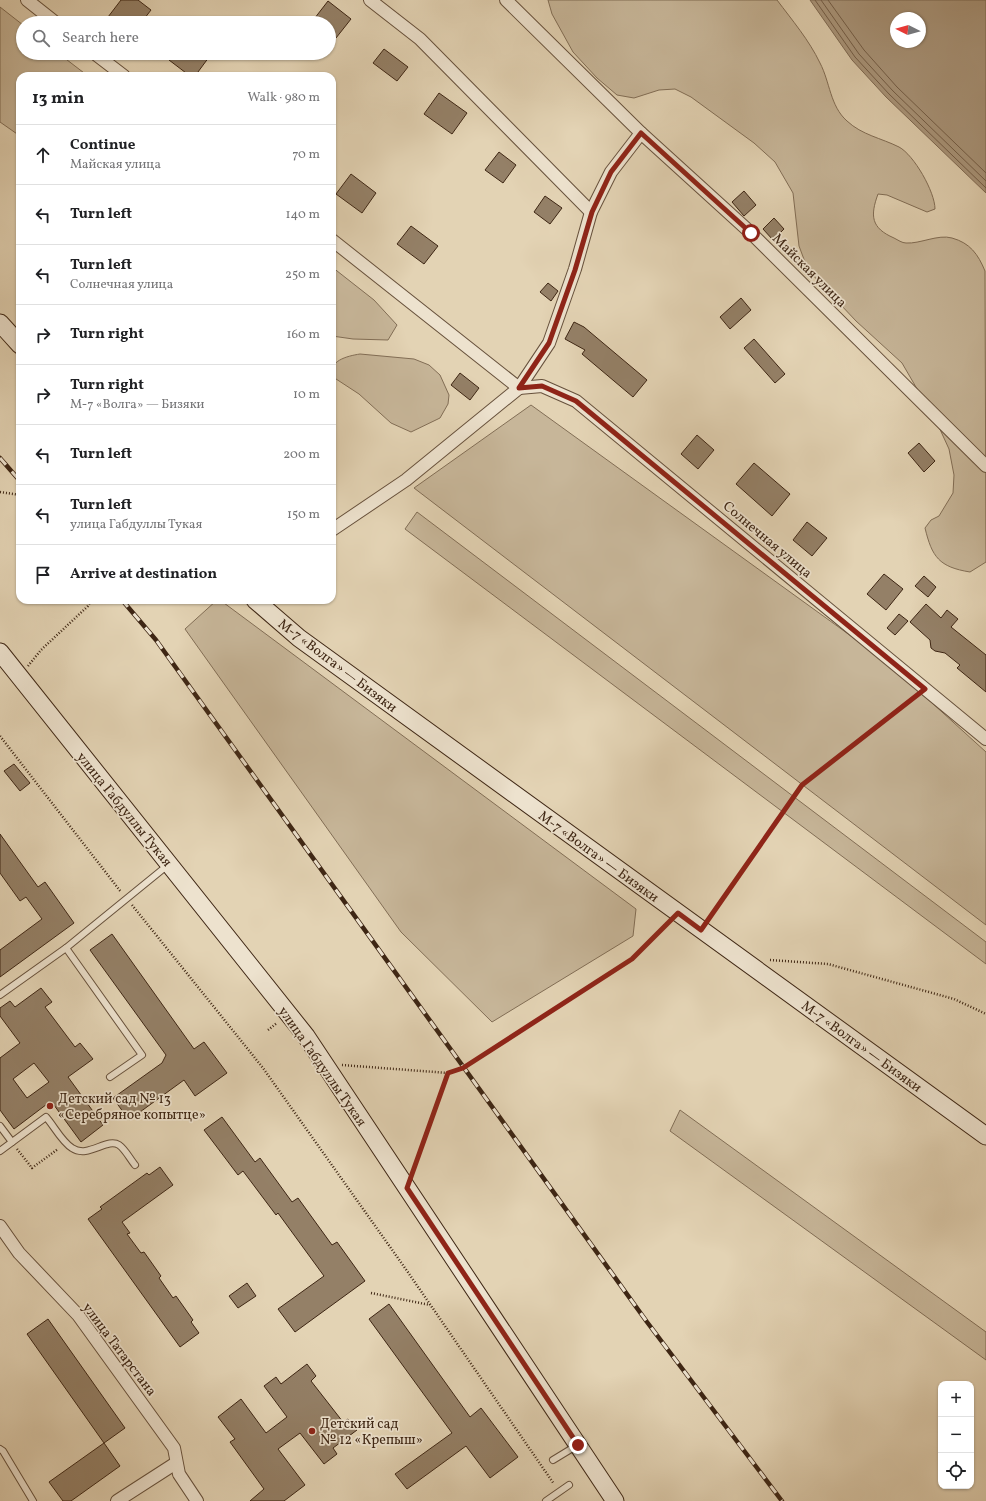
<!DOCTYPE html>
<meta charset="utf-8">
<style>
:root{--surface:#fff;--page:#f2f2f2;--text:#202124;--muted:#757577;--line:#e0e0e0}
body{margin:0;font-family:Vollkorn,serif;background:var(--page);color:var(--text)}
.controls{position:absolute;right:12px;bottom:12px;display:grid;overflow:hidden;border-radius:8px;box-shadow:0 1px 3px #0004}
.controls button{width:36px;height:36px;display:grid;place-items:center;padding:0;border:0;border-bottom:1px solid var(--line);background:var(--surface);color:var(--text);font:20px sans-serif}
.compass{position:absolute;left:890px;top:12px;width:36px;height:36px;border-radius:50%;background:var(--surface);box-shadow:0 1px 3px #0004;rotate:276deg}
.stop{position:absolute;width:12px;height:12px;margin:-9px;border:3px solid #8f2418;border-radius:50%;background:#fff}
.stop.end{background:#8f2418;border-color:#fff;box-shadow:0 1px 4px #0008}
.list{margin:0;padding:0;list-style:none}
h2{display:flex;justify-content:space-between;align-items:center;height:52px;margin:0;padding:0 16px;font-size:17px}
h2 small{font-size:13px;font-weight:400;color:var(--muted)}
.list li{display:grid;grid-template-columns:26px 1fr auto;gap:12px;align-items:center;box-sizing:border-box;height:60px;padding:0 16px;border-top:1px solid var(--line)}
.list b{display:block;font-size:15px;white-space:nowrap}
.list p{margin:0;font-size:13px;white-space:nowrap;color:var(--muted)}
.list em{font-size:13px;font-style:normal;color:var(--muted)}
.icon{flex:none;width:22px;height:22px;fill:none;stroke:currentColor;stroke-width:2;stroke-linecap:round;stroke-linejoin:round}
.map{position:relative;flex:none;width:986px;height:1501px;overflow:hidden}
.search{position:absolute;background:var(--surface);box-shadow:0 1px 3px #0004;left:16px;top:16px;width:320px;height:44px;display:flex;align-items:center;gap:10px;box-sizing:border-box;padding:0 14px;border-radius:22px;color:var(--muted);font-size:15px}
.panel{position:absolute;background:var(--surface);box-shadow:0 1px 3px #0004;left:16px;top:72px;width:320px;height:532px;border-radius:12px}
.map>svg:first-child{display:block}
.green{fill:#c7b699;stroke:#826e56}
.water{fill:#ab987e;stroke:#7f6a54;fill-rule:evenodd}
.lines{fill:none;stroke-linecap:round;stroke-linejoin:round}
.shore{stroke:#745f49;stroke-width:1}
.building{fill:#948067;stroke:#3e2614;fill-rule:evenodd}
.lane-casing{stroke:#67513c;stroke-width:8}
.street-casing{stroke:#67513c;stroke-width:14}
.secondary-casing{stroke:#3e2614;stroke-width:19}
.path{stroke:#3e2614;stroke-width:2.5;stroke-dasharray:1 2;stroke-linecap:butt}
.lane{stroke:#ede2ce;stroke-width:6}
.street{stroke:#ede2ce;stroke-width:12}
.secondary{stroke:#ede2ce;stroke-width:17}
.rail-casing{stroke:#3e2614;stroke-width:4.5}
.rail{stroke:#ede2ce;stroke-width:3;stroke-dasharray:9;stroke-linecap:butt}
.route{stroke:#8f2418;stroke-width:5}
.poi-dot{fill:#8f2418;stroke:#ede2ce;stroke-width:1.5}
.labels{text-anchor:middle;stroke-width:3.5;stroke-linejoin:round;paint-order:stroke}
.street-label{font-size:14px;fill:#3e2614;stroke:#ede2ce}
.poi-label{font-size:14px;fill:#3e2614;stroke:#ede2ce;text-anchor:start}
</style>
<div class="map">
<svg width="986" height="1501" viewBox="0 0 986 1501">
<rect width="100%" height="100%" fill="#e3d3b4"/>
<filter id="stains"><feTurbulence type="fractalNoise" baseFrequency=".005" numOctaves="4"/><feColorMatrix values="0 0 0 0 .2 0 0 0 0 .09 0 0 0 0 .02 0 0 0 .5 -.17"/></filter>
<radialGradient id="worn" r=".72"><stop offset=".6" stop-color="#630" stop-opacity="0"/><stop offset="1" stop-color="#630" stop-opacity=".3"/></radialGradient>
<g class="green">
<path d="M548 0H777C792 20 809 40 820 63 830 82 830 106 847 121 862 135 881 138 899 147 914 155 935 192 935 209L927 212 887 195 878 194C870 216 871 228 894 238 898 240 902 243 906 243 920 244 938 234 952 238 970 243 978 254 985 271L986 562 970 572C939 567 932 557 925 528L931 520 939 516 953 493 954 475 949 449 938 425 902 363 856 321 808 270 799 246 793 193 775 162 754 143 691 97 675 89 659 90 634 98 617 95 597 78 573 52 552 14Z"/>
<path d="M0 7 23 25V53H58L88 76H20V136L0 122Z"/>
<path d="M332 267 374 300 397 325 388 340 353 339 332 336Z"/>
<path d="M360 354 414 359 429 365 440 375 449 395 448 404 440 418 411 432 391 423 359 394 333 377C327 361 347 356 360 354Z"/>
<path d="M531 405 887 662 986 752V925L414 488Z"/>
<path d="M417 512 986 942V964L405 529Z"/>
<path d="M217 600H220L636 909 633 936 492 1022 401 932 185 629Z"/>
<path d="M680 1110 986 1332V1360L670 1131Z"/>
</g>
<path class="water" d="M810 0H986V193L886 97 852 60ZM896 18H920V42H896Z"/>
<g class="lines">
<g class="shore">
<path d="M815 0 855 57 889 94 986 188"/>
<path d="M821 0 859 54 893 91 986 181"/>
<path d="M828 0 864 50 897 87 986 173"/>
</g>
</g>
<g class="building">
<path d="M121 0H138L151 10 141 23H116L108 17Z"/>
<path d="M328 1 351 19 336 38 329 33V23H311Z"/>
<path d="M384 49 408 67 397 81 373 63Z"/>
<path d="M174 53H212L195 76H190L169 60Z"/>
<path d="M439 93 467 113 452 134 424 114Z"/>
<path d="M499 152 516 165 503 183 485 170Z"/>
<path d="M351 174 376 193 362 213 336 194Z"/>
<path d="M744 191 756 205 744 216 732 202Z"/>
<path d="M545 196 562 208 550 224 534 212Z"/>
<path d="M774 218 784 229 773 240 763 229Z"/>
<path d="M411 226 438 246 424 264 397 244Z"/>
<path d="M548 283 558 291 551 301 540 292Z"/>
<path d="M741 298 751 310 730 329 720 317Z"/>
<path d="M574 322 584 327 647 380 633 397 582 354 585 350 565 339Z"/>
<path d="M754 339 785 374 775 383 744 348Z"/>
<path d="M460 373 479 388 470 400 451 385Z"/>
<path d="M697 435 714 450 698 469 681 454Z"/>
<path d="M919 443 935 461 924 472 908 453Z"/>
<path d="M754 463 790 494 772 516 736 484Z"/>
<path d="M807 522 827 538 812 556 793 540Z"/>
<path d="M884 574 903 589 886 610 867 594Z"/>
<path d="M924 576 936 587 928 597 915 586Z"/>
<path d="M926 604 941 618 947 610 958 619 951 627 986 655V692L957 668 960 665 945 653 935 651 931 648 930 640 910 622Z"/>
<path d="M899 614 908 621 895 635 887 628Z"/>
<path d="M14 764 30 783 20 791 4 771Z"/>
<path d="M0 834 38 887 45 882 74 923 0 977V950L42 919 26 897 20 901 0 873Z"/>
<path d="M112 934 194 1049 204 1042 227 1073 195 1096 184 1080 129 1120 113 1098 162 1063 166 1055 90 950Z"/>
<path d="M41 988 52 1002 45 1007 75 1047 80 1043 93 1059 68 1077 103 1125 81 1142 51 1101 14 1129 0 1110V1058L20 1043 0 1016V1008L10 1001 15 1007ZM34 1063 49 1082 27 1098 13 1079Z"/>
<path d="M222 1117 255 1162 260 1158 292 1202 298 1198 332 1245 337 1242 365 1281 295 1332 278 1309 324 1276 278 1213 276 1215 243 1171 238 1175 204 1130Z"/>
<path d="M160 1167 173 1185 122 1222 130 1233 127 1234 141 1253 144 1252 161 1276 159 1278 173 1298 176 1296 193 1320 191 1322 199 1333 180 1347 88 1219 102 1209 100 1207 147 1173 149 1175Z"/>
<path d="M247 1283 256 1296 238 1308 229 1296Z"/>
<path d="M389 1304 470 1417 481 1408 518 1457 490 1478 466 1446 407 1489 395 1474 452 1433 369 1319Z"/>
<path d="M48 1319 125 1428 104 1443 27 1334Z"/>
<path d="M307 1364 316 1376 311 1381 343 1422 348 1419 357 1430 333 1448 337 1454 324 1464 300 1433 278 1449 305 1485 284 1501H250L264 1489 230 1442 235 1439 218 1417 241 1399 266 1433 287 1417 264 1386 276 1377 281 1384Z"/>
<path d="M104 1443 120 1466 71 1501H63L49 1482Z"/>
</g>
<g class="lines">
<defs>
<g id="lane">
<path d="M0 995 66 948"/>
<path d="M110 1077 142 1055 66 948 168 865"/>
<path d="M0 1126 12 1142"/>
<path d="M0 1151 46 1117C54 1126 62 1142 72 1148 88 1159 107 1137 119 1145 125 1149 130 1159 135 1165"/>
<path d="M0 1449 3 1451 33 1501"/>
<path d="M553 1460 576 1446"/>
<path d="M546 1501 569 1485"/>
</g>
<g id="street">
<path d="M27 0 56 23"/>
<path d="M370 0 420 39 591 212"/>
<path d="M506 0 641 133 751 233 986 466"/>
<path d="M94 53 124 76"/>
<path d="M332 240 519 388"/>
<path d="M519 388 542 386 576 401 986 739"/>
<path d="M332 530 406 480 519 388 549 343 575 269 591 212 611 172 641 133"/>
<path d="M0 1226 19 1253 78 1315 174 1448 179 1474 197 1501"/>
<path d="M117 1501 176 1463"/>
</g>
<g id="secondary">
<path d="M0 323 20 345"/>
<path d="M255 600 299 638 986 1136"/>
<path d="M0 652 306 1036 615 1501"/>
</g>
</defs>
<use href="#lane" class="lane-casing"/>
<use href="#street" class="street-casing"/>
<use href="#secondary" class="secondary-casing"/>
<g class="path">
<path d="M0 492 20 495"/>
<path d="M28 666 41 650 88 606 91 600"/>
<path d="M0 736 121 892"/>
<path d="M132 905 263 1068 405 1268 554 1484"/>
<path d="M710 917 802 785 915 696"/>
<path d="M770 960 828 964 954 999 986 1014"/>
<path d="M268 1030 277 1023"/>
<path d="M342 1065 448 1073 463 1068 632 959 667 923"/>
<path d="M17 1149 32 1168 58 1149"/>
<path d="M413 1170 448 1073"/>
<path d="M371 1293 430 1305"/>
</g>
<use href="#lane" class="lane"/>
<use href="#street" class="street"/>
<use href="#secondary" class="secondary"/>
<defs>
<g id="rail">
<path d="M0 458 20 481"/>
<path d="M122 600 156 640 647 1322 782 1501"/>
</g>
</defs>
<use href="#rail" class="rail-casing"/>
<use href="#rail" class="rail"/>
</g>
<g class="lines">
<path class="route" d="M578 1445 407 1188 448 1073 463 1068 632 959 678 913 701 930 802 785 925 689 576 401 542 386 519 388 549 343 575 270 592 212 611 172 641 133 751 233"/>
</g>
<g class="poi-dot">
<circle cx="50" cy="1106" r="4"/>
<circle cx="312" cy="1431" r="4"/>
</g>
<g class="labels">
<g class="street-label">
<text transform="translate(810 270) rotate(45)" y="5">Майская улица</text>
<text transform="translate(768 539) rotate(40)" y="5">Солнечная улица</text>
<text transform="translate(338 665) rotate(37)" y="5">М-7 «Волга» — Бизяки</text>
<text transform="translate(125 809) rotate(51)" y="5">улица Габдуллы Тукая</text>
<text transform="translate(599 856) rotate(36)" y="5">М-7 «Волга» — Бизяки</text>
<text transform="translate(862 1046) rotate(36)" y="5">М-7 «Волга» — Бизяки</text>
<text transform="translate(323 1066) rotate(55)" y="5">улица Габдуллы Тукая</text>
<text transform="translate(120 1349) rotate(53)" y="5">улица Татарстана</text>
</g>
<g class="poi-label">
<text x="58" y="1103">Детский сад № 13<tspan x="58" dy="16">«Серебряное копытце»</tspan></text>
<text x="320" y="1428">Детский сад<tspan x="320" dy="16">№ 12 «Крепыш»</tspan></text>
</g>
</g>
<rect width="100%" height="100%" filter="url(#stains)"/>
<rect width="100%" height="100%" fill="url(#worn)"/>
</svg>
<div class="controls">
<button>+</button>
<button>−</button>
<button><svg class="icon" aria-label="locate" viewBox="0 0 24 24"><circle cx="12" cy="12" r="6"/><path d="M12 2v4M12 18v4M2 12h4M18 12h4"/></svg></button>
</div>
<svg class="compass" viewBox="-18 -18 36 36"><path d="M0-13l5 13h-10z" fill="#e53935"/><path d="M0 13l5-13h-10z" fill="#757577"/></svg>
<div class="stop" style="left:751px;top:233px"></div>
<div class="stop end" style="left:578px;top:1445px"></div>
<div class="search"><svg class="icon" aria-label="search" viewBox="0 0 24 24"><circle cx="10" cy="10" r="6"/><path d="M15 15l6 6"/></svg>Search here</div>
<section class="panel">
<h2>13 min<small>Walk · 980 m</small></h2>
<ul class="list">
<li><svg class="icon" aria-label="ahead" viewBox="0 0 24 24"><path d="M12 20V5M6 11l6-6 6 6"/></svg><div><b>Continue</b><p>Майская улица</p></div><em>70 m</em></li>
<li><svg class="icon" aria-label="left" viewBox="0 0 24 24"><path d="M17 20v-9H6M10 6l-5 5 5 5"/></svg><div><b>Turn left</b></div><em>140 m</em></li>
<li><svg class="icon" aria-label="left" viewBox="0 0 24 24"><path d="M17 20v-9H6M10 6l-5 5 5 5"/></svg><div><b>Turn left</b><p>Солнечная улица</p></div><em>250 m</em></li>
<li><svg class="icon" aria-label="right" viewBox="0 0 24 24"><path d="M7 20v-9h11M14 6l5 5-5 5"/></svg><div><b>Turn right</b></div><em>160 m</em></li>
<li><svg class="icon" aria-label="right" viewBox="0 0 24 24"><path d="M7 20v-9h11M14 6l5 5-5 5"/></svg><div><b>Turn right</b><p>М-7 «Волга» — Бизяки</p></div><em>10 m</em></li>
<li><svg class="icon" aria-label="left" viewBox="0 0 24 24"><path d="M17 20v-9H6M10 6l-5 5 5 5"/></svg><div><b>Turn left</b></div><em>200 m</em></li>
<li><svg class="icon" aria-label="left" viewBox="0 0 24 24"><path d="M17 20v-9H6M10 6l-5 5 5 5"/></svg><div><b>Turn left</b><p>улица Габдуллы Тукая</p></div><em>150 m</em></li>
<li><svg class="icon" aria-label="arrive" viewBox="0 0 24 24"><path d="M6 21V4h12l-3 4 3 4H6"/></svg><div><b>Arrive at destination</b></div></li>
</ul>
</section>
</div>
